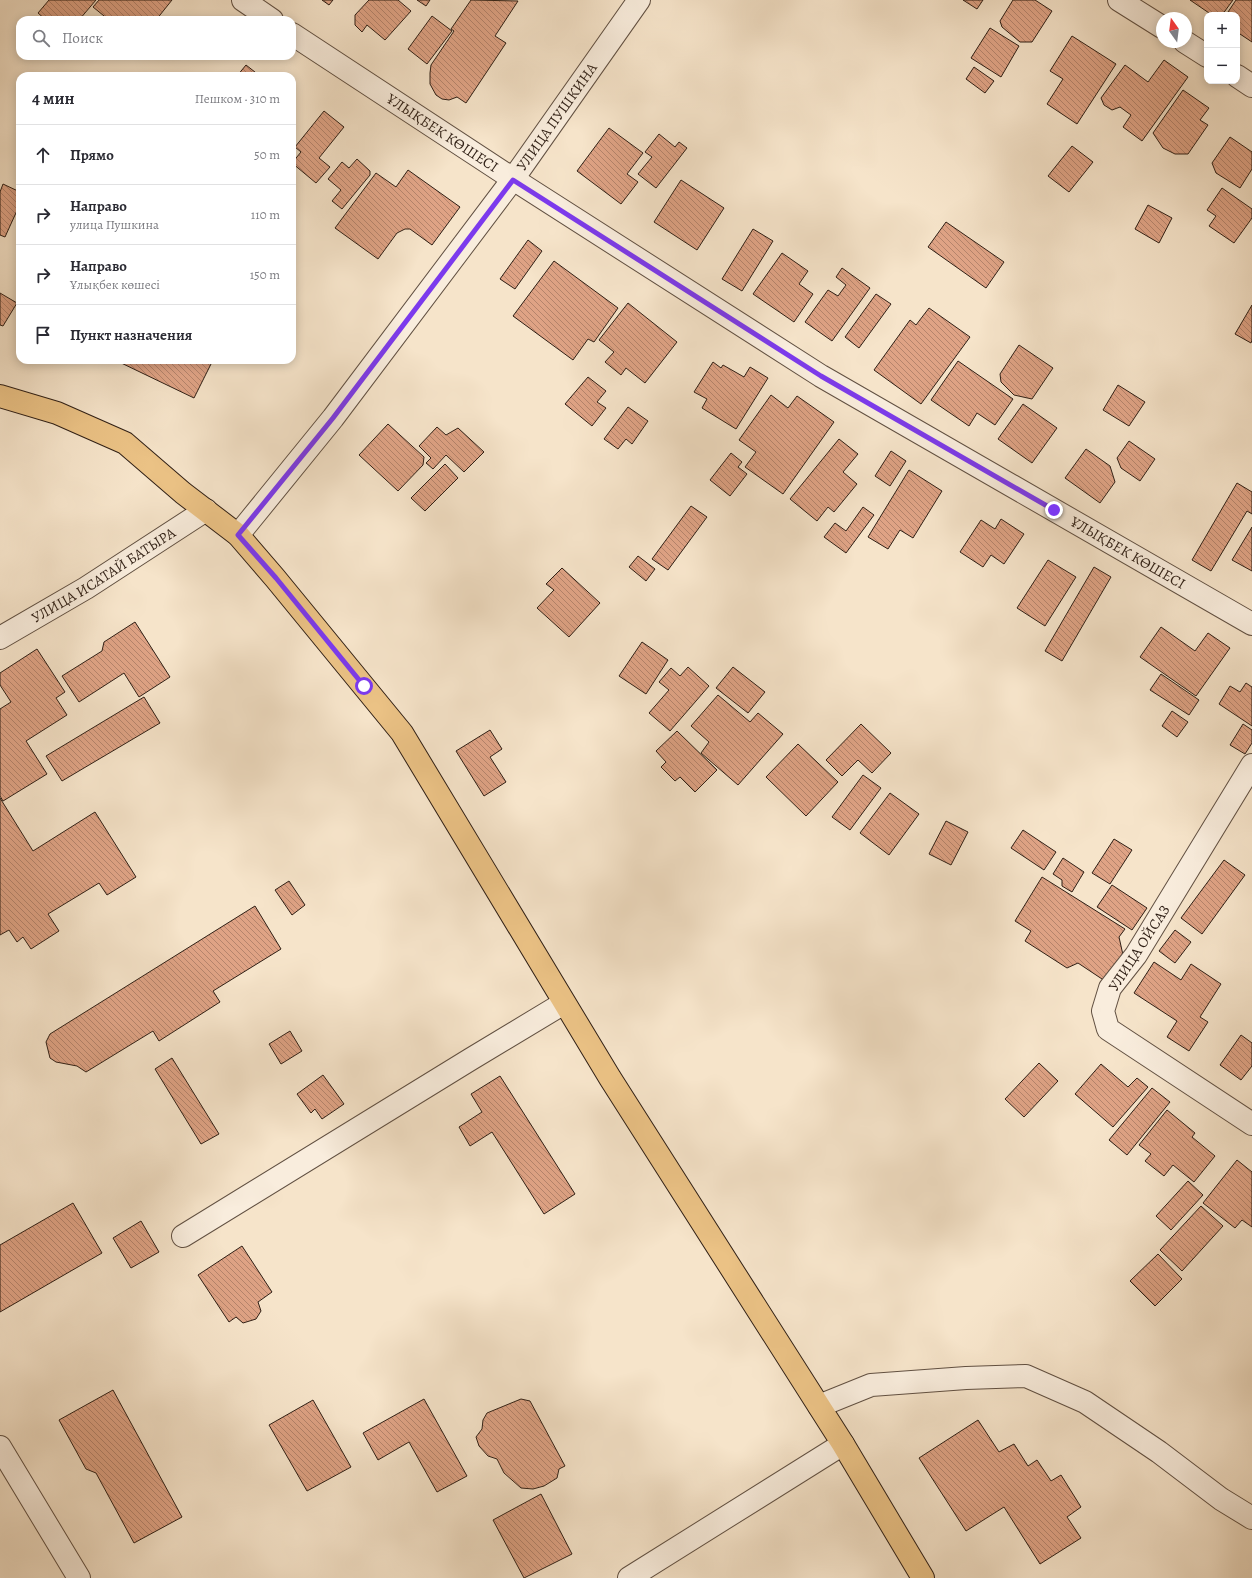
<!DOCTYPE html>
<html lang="ru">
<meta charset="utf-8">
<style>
:root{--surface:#fff;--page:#f7f7f7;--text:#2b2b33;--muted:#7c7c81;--line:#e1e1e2}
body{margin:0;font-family:Alegreya,serif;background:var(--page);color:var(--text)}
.controls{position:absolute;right:12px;top:12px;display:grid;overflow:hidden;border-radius:8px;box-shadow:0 2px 10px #0003}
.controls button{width:36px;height:36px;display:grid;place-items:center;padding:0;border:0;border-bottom:1px solid var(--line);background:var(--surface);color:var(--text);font:20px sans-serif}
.compass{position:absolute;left:1156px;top:12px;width:36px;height:36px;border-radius:50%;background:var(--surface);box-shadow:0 2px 10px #0003;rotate:346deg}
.stop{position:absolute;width:12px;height:12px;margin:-9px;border:3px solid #7c3aed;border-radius:50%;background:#fff}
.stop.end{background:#7c3aed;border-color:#fff;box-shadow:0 1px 4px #0008}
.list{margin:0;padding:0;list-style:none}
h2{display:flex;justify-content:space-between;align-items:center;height:52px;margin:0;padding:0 16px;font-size:17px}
h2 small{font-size:13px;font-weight:400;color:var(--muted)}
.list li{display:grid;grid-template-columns:26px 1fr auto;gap:12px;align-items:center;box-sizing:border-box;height:60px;padding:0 16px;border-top:1px solid var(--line)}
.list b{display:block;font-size:15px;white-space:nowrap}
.list p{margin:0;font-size:13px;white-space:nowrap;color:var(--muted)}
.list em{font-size:13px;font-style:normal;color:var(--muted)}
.icon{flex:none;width:22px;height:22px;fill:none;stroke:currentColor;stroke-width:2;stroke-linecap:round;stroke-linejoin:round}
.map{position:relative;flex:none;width:1252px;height:1578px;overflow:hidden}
.search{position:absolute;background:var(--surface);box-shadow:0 2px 10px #0003;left:16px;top:16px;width:280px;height:44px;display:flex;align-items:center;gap:10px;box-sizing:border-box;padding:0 14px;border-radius:12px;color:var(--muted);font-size:15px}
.panel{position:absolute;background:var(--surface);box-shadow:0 2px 10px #0003;left:16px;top:72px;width:280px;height:292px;border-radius:12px}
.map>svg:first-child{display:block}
.building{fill:url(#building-back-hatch);stroke:#2f1f15}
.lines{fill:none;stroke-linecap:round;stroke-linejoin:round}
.minor-casing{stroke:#615042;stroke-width:24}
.major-casing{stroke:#2f1f15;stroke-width:24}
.minor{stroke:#f9eddd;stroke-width:22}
.major{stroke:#ebc285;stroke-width:22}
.route{stroke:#7c3aed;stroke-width:5}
.labels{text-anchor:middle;stroke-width:3;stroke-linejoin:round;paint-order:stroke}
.street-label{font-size:15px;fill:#2f1f15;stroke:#f9eddd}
</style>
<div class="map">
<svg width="1252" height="1578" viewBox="0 0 1252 1578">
<defs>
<pattern id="building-back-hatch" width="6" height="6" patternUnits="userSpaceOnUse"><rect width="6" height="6" fill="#dfa385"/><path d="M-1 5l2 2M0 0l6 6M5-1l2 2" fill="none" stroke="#b5846c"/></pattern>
</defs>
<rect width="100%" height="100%" fill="#f6e4ca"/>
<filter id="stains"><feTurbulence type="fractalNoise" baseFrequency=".005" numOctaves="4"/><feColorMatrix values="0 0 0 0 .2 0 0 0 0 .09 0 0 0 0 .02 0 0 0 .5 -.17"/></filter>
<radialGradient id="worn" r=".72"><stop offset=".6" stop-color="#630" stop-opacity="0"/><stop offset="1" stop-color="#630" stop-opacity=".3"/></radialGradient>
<g class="building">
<path d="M49 0H96L79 20H46L38 13Z"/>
<path d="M99 0H172L156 20H109L93 7Z"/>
<path d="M322 0H333L329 5Z"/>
<path d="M369 0H398L411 11 385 40 367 25 362 32 355 25V15Z"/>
<path d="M417 0H430L426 6Z"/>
<path d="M471 0 518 1 495 36 506 43 466 103 457 97 449 100 442 99 436 95 430 84V73L431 65 454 31 451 29Z"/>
<path d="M963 0H983L977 9Z"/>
<path d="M1013 0H1035L1052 11 1032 42H1020L1002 27 1000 21Z"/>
<path d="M1190 0H1233L1222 15H1212Z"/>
<path d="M1236 0H1252V42L1237 32V15H1226Z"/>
<path d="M432 16 452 31 427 64 408 49Z"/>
<path d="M990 28 1019 46 1001 77 971 58Z"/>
<path d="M1072 36 1116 64 1077 124 1047 104 1063 79 1050 71Z"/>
<path d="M1164 60 1188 77 1142 141 1123 127 1131 115 1120 107 1112 110 1104 105 1101 98 1125 65 1148 82Z"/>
<path d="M246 65 260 76H237Z"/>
<path d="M974 67 994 81 985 93 966 79Z"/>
<path d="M1183 90 1209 108 1200 120 1208 125 1188 154H1175L1163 148 1153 133Z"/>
<path d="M324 111 344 127 319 158 330 167 316 183 292 163 301 152 295 147Z"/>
<path d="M609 128 643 153 627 174 638 182 621 204 577 171Z"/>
<path d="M659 134 675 147 679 142 687 148 656 188 638 174 652 157 645 152Z"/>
<path d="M1230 137 1252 152V169L1240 188 1216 173 1212 163Z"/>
<path d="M1072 146 1093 162 1069 192 1048 176Z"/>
<path d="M357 159 370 171V175L342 209 332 201 341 190 328 179 342 162 349 168Z"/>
<path d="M408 170 460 207 432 245 410 229H405L397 233 378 259 335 228 376 173 396 187Z"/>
<path d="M681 180 724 208 697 250 654 222Z"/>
<path d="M3 184 20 192V204L5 237 0 235V192Z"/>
<path d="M1222 188 1252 209V218L1234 243 1209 226 1216 216 1207 210Z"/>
<path d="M1148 205 1172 218 1159 243 1135 229Z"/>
<path d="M946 222 1004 262 986 288 928 247Z"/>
<path d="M753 229 773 241 742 291 722 279Z"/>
<path d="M528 240 542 251 515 289 500 279Z"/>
<path d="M782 253 808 271 799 284 813 294 794 322 753 294Z"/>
<path d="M554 261 618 308 594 342 588 339 573 360 513 316Z"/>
<path d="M842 268 870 288 832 341 805 322 828 290 838 296 846 285 836 277Z"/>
<path d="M0 293 17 303 3 326 0 325Z"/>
<path d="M876 294 891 304 859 348 845 337Z"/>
<path d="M628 303 677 342 645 383 626 368 621 375 605 362 614 352 599 340Z"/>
<path d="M1252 305V340L1251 343 1235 334Z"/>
<path d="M929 308 970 337 921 404 874 370 910 320 916 325Z"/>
<path d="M1019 345 1053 368 1032 399 1014 395 1001 382 1000 374Z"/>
<path d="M115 360H213L194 398Z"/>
<path d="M958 361 1013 399 995 425 977 413 969 426 931 400Z"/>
<path d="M713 362 721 368 723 365 744 377 750 367 768 378 736 429 702 408 707 399 694 392Z"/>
<path d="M588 377 606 391 597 402 606 408 592 426 565 404Z"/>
<path d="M1118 385 1145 402 1129 426 1103 410Z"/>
<path d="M771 395 788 408 797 396 834 422 783 494 745 467 756 452 739 440Z"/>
<path d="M1023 404 1057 428 1032 463 998 439Z"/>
<path d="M628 407 648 421 632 444 626 439 618 449 604 439Z"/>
<path d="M388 424 424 457 423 465 398 491 359 455Z"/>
<path d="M437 427 446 435 458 428 484 452 464 472 446 455 433 469 426 463 431 458 419 446Z"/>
<path d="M839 439 858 454 843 472 857 484 834 512 828 507 817 521 790 499Z"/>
<path d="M1129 441 1155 459 1140 481 1121 468 1117 458Z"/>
<path d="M1086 449 1110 466 1115 482 1100 503 1065 478Z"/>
<path d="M891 451 906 461 890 486 875 476Z"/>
<path d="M731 453 742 462 738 467 747 474 730 496 710 480Z"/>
<path d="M445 464 458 478 425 511 411 498Z"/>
<path d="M909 470 942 491 913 538 900 530 888 549 868 537Z"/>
<path d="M1237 483 1252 492V514L1247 511 1211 571 1192 560Z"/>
<path d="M691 506 707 517 668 570 652 559Z"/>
<path d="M863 507 874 515 846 553 824 537 835 523 846 531Z"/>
<path d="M1001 519 1024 534 1004 564 991 555 983 567 960 552 981 520 995 529Z"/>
<path d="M1252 527V571L1232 560Z"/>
<path d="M638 556 655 569 646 581 629 567Z"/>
<path d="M1048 560 1076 577 1045 626 1017 608Z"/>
<path d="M1094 567 1111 577 1062 661 1045 651Z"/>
<path d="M562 568 600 603 569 637 537 608 554 590 546 584Z"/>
<path d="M135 622 170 677 139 697 124 673 79 702 62 676 102 651 104 642Z"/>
<path d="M1161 627 1195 651 1208 633 1230 648 1196 696 1140 657Z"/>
<path d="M642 642 668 660 646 694 619 676Z"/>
<path d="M37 649 65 692 56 698 67 715 26 741 47 774 3 801 0 796V709L11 702 0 685V673Z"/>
<path d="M688 667 709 686 670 731 649 713 669 690 659 682 671 668 680 676Z"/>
<path d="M733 667 765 692 748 713 716 688Z"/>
<path d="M1161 674 1199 700 1189 715 1150 690Z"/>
<path d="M1246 683 1252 687V726L1219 704 1230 686 1240 692Z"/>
<path d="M718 695 750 722 758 713 783 734 738 785 701 753 709 742 691 726Z"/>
<path d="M144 697 160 723 62 781 46 756Z"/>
<path d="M1172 711 1188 722 1177 737 1162 726Z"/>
<path d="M861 724 891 753 872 773 858 760 842 776 826 760Z"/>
<path d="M1243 724 1252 730V743L1245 754 1230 745Z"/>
<path d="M490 730 502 749 490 757 506 782 484 796 456 751Z"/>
<path d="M677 731 717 770 695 792 680 777 675 781 661 767 666 762 656 751Z"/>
<path d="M798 744 838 782 806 816 766 777Z"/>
<path d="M863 775 881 788 850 830 832 817Z"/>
<path d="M890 793 919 814 889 855 860 833Z"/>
<path d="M0 798 33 851 95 812 136 877 107 895 99 883 48 914 59 931 31 949 23 937 17 942 9 930 0 935Z"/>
<path d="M946 821 968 832 951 865 929 854Z"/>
<path d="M1023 830 1056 852 1044 870 1011 848Z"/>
<path d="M1114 839 1132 850 1110 884 1092 873Z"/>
<path d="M1063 858 1084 872 1072 892 1062 886V880L1053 874Z"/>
<path d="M1224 860 1245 875 1202 934 1181 918Z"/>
<path d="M1042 877 1125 929 1119 937 1123 955 1105 981 1078 963 1067 968 1025 941 1031 931 1015 921Z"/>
<path d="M289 881 305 905 292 915 275 890Z"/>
<path d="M1112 885 1147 908 1132 930 1097 907Z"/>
<path d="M255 906 281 949 213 991 220 1002 159 1041 153 1031 86 1072 77 1066 56 1062 50 1058 46 1042 50 1034Z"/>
<path d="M1175 930 1191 942 1175 963 1159 951Z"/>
<path d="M1154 962 1181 980 1191 964 1221 984 1200 1017 1208 1022 1189 1051 1167 1037 1177 1021 1134 993Z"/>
<path d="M290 1031 302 1051 281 1064 269 1044Z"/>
<path d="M1241 1035 1252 1043V1066L1241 1080 1220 1065Z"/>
<path d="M172 1058 219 1134 201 1144 155 1069Z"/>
<path d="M1039 1063 1058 1081 1024 1117 1005 1099Z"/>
<path d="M1101 1064 1128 1087 1137 1078 1148 1087 1113 1127 1075 1094Z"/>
<path d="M323 1075 344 1104 322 1119 315 1109 311 1113 297 1094Z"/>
<path d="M500 1076 575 1194 544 1214 492 1132 470 1146 459 1127 482 1112 471 1094Z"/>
<path d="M1152 1088 1170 1102 1127 1155 1109 1140Z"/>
<path d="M1167 1110 1195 1133 1192 1137 1215 1156 1194 1182 1173 1165 1164 1176 1145 1161 1151 1154 1139 1145Z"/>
<path d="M1237 1160 1252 1172V1227L1242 1220 1235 1228 1203 1203Z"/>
<path d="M1188 1181 1203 1195 1171 1230 1156 1216Z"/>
<path d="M73 1203 102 1253 0 1312V1245Z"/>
<path d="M1201 1206 1223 1226 1182 1271 1160 1250Z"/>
<path d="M141 1221 159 1252 131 1268 113 1238Z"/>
<path d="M242 1246 272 1292 258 1302 261 1311 256 1319 243 1323 236 1317 229 1322 198 1275Z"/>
<path d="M1158 1254 1182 1279 1155 1306 1130 1281Z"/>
<path d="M113 1390 182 1517 134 1543 96 1473 86 1469 59 1420Z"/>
<path d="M424 1399 467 1476 437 1492 409 1442 378 1460 363 1433Z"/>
<path d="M521 1399 530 1401 565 1466 559 1469 557 1478 544 1486 533 1489 521 1488 504 1473 497 1459 488 1456 479 1446 476 1437 482 1429 483 1420 487 1413Z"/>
<path d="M313 1400 351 1467 307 1491 269 1425Z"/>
<path d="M978 1420 999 1452 1014 1444 1028 1466 1037 1460 1051 1481 1061 1475 1081 1507 1067 1517 1081 1538 1040 1564 1004 1507 966 1531 919 1458Z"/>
<path d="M541 1494 572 1554 524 1578 493 1520Z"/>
</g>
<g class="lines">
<defs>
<g id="minor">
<path d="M243 0 272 20"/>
<path d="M1119 0 1162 27"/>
<path id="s1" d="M292 34 513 179 821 376 1252 624"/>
<path d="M1185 42 1207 56"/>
<path d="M1237 76 1252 86"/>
<path id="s2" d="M238 535 333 418 513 179 639 0"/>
<path id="s3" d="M0 638 86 588 206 510"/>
<path d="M1252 765 1136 955 1110 988 1103 1011 1108 1029 1252 1124"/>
<path d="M183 1236 471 1059 564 1003"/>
<path d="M819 1406 871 1385 966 1378 1026 1376 1085 1402 1159 1452 1221 1499 1252 1518"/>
<path d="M0 1447 79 1578"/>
<path d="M629 1578 843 1444"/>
</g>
<path id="major" d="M0 396 57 413 125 443 183 493 238 535 275 578 402 733 610 1078 843 1444 923 1578"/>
</defs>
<use href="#minor" class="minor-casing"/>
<use href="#major" class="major-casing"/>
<use href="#minor" class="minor"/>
<use href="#major" class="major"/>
</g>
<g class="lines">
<path class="route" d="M364 686 276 578 238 535 333 418 513 180 821 376 1054 510"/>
</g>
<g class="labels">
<g class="street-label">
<text dy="5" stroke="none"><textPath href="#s2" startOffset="526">УЛИЦА ПУШКИНА</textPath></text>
<text dy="5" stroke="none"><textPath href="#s1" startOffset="180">ҰЛЫҚБЕК КӨШЕСІ</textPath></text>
<text dy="5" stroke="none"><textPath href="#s1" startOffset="984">ҰЛЫҚБЕК КӨШЕСІ</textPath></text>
<text dy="5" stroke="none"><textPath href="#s3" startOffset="121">УЛИЦА ИСАТАЙ БАТЫРА</textPath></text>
<text transform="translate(1139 948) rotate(-57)" y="5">УЛИЦА ОЙСАЗ</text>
</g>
</g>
<rect width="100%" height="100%" filter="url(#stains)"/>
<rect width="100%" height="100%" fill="url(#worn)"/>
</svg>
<div class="controls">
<button>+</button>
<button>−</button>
</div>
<svg class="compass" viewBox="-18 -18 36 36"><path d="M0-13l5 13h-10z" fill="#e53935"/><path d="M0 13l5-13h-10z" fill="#7c7c81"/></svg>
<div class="stop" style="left:364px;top:686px"></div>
<div class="stop end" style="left:1054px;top:510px"></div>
<div class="search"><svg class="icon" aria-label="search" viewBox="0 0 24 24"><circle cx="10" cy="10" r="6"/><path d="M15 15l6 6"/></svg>Поиск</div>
<section class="panel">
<h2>4 мин<small>Пешком · 310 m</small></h2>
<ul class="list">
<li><svg class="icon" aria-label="ahead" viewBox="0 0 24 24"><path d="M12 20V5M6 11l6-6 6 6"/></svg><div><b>Прямо</b></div><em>50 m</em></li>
<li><svg class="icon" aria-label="right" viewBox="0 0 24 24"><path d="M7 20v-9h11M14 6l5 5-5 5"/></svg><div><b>Направо</b><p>улица Пушкина</p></div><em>110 m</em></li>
<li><svg class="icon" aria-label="right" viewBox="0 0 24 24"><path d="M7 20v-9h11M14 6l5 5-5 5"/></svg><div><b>Направо</b><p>Ұлықбек көшесі</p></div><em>150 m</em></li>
<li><svg class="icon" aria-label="arrive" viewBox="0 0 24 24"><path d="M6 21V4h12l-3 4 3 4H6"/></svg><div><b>Пункт назначения</b></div></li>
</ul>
</section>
</div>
